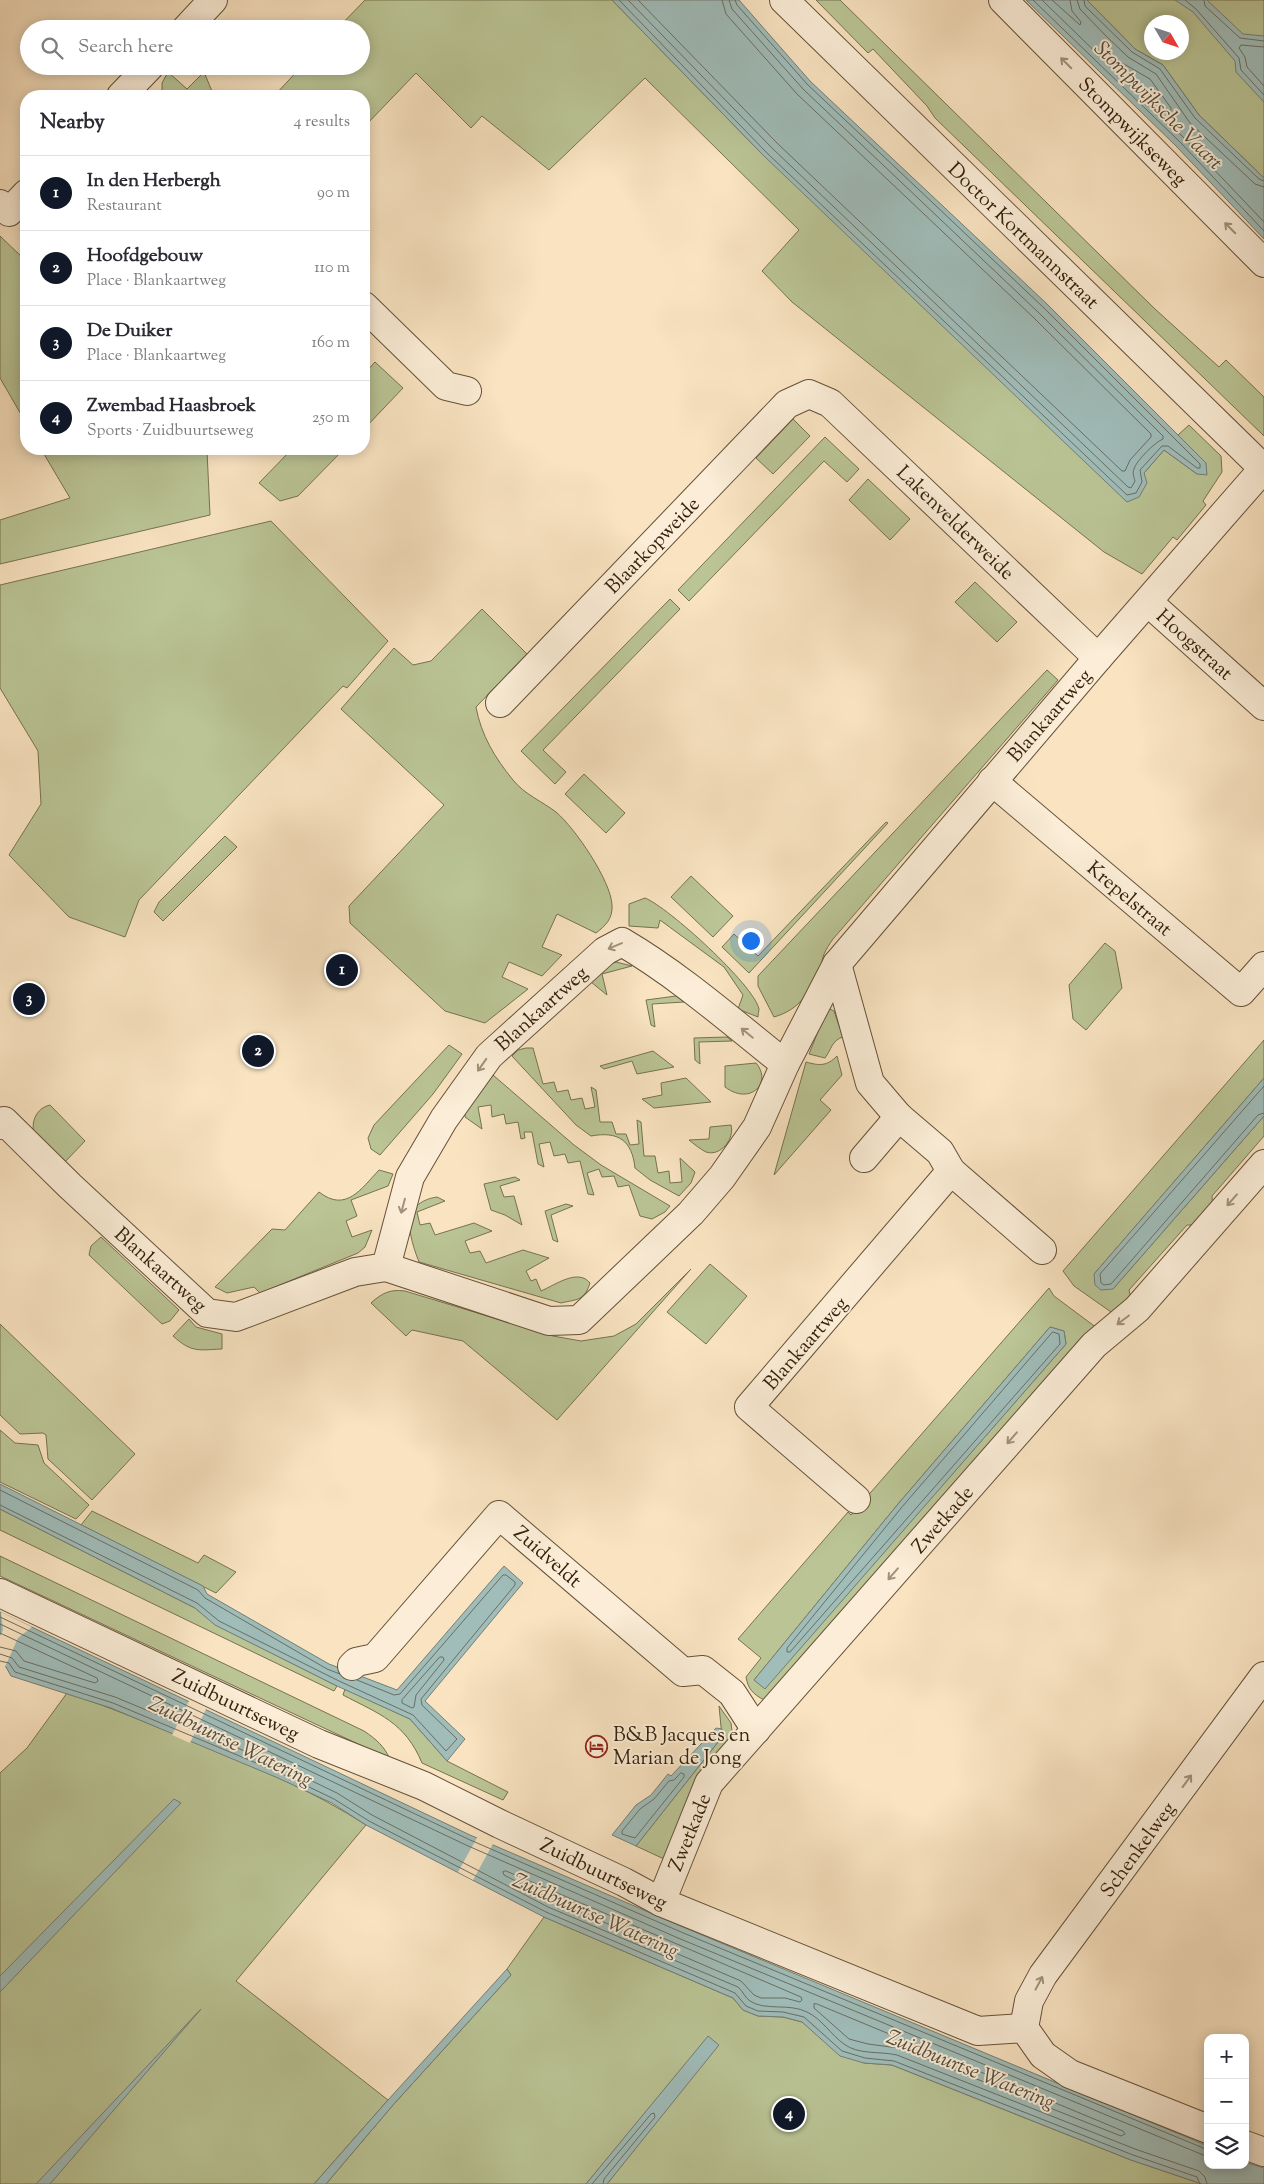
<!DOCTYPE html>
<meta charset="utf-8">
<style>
:root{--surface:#fff;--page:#f2f2f3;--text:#2b2b33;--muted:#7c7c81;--line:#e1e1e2;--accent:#111827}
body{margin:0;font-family:"Sorts Mill Goudy",serif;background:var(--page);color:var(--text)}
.controls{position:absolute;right:15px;bottom:15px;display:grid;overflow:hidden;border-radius:10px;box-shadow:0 2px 12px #0003}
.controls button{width:45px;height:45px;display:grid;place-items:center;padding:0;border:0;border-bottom:1px solid var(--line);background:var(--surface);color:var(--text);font:25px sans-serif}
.compass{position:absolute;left:1144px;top:15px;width:45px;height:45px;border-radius:50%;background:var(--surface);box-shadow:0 2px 12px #0003;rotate:129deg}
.you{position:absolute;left:750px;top:940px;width:18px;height:18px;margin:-12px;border:4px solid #fff;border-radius:50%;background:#1a73e8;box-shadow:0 0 0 8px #1a73e833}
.badge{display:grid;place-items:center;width:32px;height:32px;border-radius:50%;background:var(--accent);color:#fff;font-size:16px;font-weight:700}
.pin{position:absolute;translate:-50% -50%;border:2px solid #fff;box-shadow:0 1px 5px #0006}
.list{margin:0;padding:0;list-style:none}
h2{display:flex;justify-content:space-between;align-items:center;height:65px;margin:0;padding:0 20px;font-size:21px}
h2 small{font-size:16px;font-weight:400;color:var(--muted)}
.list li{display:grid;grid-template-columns:32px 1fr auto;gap:15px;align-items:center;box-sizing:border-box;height:75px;padding:0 20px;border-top:1px solid var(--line)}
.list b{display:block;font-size:19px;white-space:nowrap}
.list p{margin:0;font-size:16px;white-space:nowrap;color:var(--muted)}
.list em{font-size:16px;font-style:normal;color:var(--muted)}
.icon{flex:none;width:28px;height:28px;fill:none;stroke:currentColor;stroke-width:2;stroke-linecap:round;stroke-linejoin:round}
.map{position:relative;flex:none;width:1264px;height:2184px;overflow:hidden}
.search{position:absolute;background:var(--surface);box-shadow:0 2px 12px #0003;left:20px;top:20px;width:350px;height:55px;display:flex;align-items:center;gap:12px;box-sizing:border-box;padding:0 18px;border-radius:28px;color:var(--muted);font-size:19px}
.panel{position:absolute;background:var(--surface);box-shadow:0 2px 12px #0003;left:20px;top:90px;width:350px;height:365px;border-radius:20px}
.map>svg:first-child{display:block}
.green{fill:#bac495;stroke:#777250;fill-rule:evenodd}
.water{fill:#a0bdba;stroke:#757e74}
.pier{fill:#f9e3c1}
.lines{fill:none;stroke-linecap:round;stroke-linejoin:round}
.shore{stroke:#6a6e62;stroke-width:1}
.minor-casing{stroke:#655138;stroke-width:30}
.minor{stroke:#fbedd7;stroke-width:28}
.oneway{stroke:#a1917b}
.labels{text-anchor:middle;stroke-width:4;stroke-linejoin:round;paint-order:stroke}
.street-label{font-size:20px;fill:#34200a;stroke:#fbedd7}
.poi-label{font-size:20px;fill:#34200a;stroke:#fbedd7;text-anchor:start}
.water-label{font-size:21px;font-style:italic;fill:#544f3f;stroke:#fbedd7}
</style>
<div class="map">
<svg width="1264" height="2184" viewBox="0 0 1264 2184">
<rect width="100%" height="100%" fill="#f9e3c1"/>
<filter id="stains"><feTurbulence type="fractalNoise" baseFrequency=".004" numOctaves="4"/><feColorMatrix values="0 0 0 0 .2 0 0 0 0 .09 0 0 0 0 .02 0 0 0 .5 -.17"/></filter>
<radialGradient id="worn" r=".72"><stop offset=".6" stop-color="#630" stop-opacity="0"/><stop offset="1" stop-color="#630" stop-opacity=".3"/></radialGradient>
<g class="green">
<path d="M365 0H612L764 156 1144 473 1164 450 1197 474 1206 463 1178 435 1189 425 1221 456 1222 472 1203 501 1206 505 1177 540 1173 537 1142 574 1104 552 792 302 762 271 799 230 645 78 549 170 482 116 471 128 416 73 364 127V96H274L302 66H361V29H337Z"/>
<path d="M816 0H840L1155 309 1219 367 1226 360 1264 397V436L935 118 927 106 873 49 868 53Z"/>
<path d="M1087 0H1264V178L1199 115 1163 65 1135 49ZM1152 22H1182V52H1152Z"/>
<path d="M168 72 187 89 204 72 214 96H162V83Z"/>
<path d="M0 236 24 259 21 266 26 271V423L0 378Z"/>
<path d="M375 362 403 388 364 429V374Z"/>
<path d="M793 419 810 436 773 474 756 458Z"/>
<path d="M825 437 859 469 847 482 824 461 689 601 678 590Z"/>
<path d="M41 449H205L207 451 210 515 0 564V520L70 498Z"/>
<path d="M292 449H344L298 496 280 501 259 483Z"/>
<path d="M868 479 910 519 890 540 849 500Z"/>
<path d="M271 521 388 641 347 688 343 686 139 900 125 937 69 917 9 855 41 804 38 751 0 688V585Z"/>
<path d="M975 582 1017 622 997 642 955 602Z"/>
<path d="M670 599 680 609 543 750 566 772 555 784 521 751Z"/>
<path d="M482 609 527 654 476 707C481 735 495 758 513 780 524 794 543 802 556 812 575 828 611 881 612 905 613 919 605 926 596 933L557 914 542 947 562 955 542 976 509 962 502 977 528 989 485 1023 445 1011 350 923 349 906 444 805 341 709 394 648 413 665 431 661Z"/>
<path d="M1047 670 1058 680 833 939C826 949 820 958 822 971 807 993 801 1009 774 1017L758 986V976Z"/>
<path d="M584 774 625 813 606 833 565 794Z"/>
<path d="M886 822 888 823 749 973 722 947 734 934 758 956Z"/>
<path d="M225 836 237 847 163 921 154 912 159 902Z"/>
<path d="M691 876 733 916 713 937 671 897Z"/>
<path d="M645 898C668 907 754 985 759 1009 759 1011 758 1014 758 1017L738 1009 743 995 724 967 660 920 658 928 629 926V904Z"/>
<path d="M1105 943 1115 951 1122 988 1086 1030 1073 1019 1069 985Z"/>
<path d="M616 962 632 966 602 974 607 995 591 982 590 977 603 967Z"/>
<path d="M676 996 684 1002 652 1004 655 1027 651 1025 646 1000Z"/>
<path d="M830 1009 834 1011 843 1037C832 1040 831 1050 825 1058L809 1054 825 1014Z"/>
<path d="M727 1037 732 1041 699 1042 700 1064 695 1060 694 1038Z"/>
<path d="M1264 1040V1078L1094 1274 1113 1289 1264 1116V1136L1212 1196 1213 1209 1200 1225H1187L1129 1290 1132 1303 1116 1313 1111 1312 1074 1286 1063 1271Z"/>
<path d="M449 1045 462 1054 433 1094 380 1155 371 1149 368 1138 374 1125Z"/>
<path d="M526 1048H533L543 1084 554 1082 557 1092 568 1090 571 1100 582 1098 585 1109 595 1107 591 1087 596 1090 600 1122H612L616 1134H626L630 1145 639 1144 637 1120 641 1122 644 1156H655L658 1173 669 1171 670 1183 682 1182 680 1158 695 1172 691 1183 679 1196 650 1180 635 1168C632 1140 618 1131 591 1136L576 1125 512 1056 518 1050Z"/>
<path d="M653 1051 674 1067 637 1074 632 1061 604 1069 600 1066Z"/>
<path d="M837 1056 842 1075 820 1100 831 1110 774 1175 806 1062C820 1066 827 1066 837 1056Z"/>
<path d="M756 1063C773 1083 750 1106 725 1087V1066Z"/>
<path d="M493 1075 574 1145 601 1165 670 1206 665 1212 652 1219 640 1216 629 1185 618 1187 614 1176 602 1177 599 1169 587 1173 594 1195 588 1194 580 1161 568 1163 565 1154 554 1156 550 1142 539 1144 544 1167 538 1164 532 1132H524L525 1138 521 1139 518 1122 506 1124 504 1114 492 1117 491 1105 478 1107 482 1129 465 1117V1113Z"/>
<path d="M686 1078 711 1102 654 1108 642 1099 662 1095 661 1083Z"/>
<path d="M50 1105 85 1141 63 1164C56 1157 46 1150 39 1143 28 1129 33 1109 50 1105Z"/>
<path d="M731 1125C735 1138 721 1157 706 1152 700 1149 694 1144 689 1140L709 1139 710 1127Z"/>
<path d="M379 1170 393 1174 388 1186 351 1200 357 1216 346 1221 352 1237 372 1230 365 1247 358 1253 260 1293 254 1287 227 1293 215 1287 272 1229 285 1230 319 1192C346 1213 361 1189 379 1170Z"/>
<path d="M515 1177 520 1180 500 1186 504 1197 514 1196 522 1225 505 1215 491 1210 484 1184Z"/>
<path d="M437 1197 445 1201 417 1212 420 1225 430 1223 435 1235 474 1223 492 1231 465 1241 470 1253 480 1251 486 1263 523 1250 549 1258 526 1271 531 1281 536 1279 541 1291C555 1285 578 1268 590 1283 584 1301 578 1299 561 1303L419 1262C409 1236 399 1203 437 1197Z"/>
<path d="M566 1204 573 1206 551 1215 558 1242 553 1240 545 1211Z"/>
<path d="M101 1237 179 1310 170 1321 162 1324 89 1255 91 1246Z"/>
<path d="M710 1264 747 1296 706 1344 667 1312Z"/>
<path d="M691 1269 557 1420 463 1341 412 1330 406 1336 371 1303C382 1293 390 1289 405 1291L553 1336 581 1341 614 1336 636 1324Z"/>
<path d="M1049 1288 1054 1296 1097 1328 764 1700C753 1694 748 1689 746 1677L761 1658 738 1639 848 1512 851 1515ZM1050 1327 1064 1331 1066 1344 765 1688 754 1680 898 1504Z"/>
<path d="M189 1319 196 1327 222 1334V1349C198 1350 192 1353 173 1336Z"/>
<path d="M0 1324 135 1454 92 1500 48 1459 46 1435 43 1433 20 1434 0 1415Z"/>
<path d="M0 1430 15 1443 38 1445 44 1463 89 1505 76 1519 0 1482Z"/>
<path d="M0 1509 195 1608 216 1625 337 1686 334 1691 0 1530Z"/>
<path d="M92 1511 198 1563 204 1555 236 1572 216 1593 81 1525Z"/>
<path d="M0 1556 364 1731C376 1739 384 1746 390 1759L0 1576Z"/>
<path d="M345 1689 410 1719 447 1761 508 1792 503 1800 422 1763C405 1722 379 1714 343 1695Z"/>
<path d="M67 1693C113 1708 157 1727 202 1745 259 1768 315 1792 366 1825L236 1981 388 2100 314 2184H0V1773L27 1748Z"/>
<path d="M719 1706 731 1723 733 1739 696 1785 664 1859 636 1846 722 1737Z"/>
<path d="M544 1917 733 1998 743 2010 758 2016 783 2017 802 2022 819 2035 864 2063 892 2065 1131 2160 1202 2184H607L718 2045 708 2037 586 2184H326L393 2105 511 1975 507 1969Z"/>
</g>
<g class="water">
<path d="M612 0H739L810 81 1047 304 1206 463 1207 475 1197 474 1164 450 1144 473 1147 483 1139 497 1127 502 764 156Z"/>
<path d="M1026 0H1087L1135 49 1163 65 1199 115 1264 178V239L1176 146Z"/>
<path d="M1175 0H1207L1243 34 1264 36V102L1236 72 1235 61 1193 12Z"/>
<path d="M1264 1078V1116L1113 1289 1101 1290 1095 1285 1094 1274Z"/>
<path d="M1050 1327 1064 1331 1066 1344 765 1689 754 1680 898 1504Z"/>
<path d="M0 1484 203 1586 207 1594 329 1664 397 1690 504 1566 523 1583 425 1701 465 1739 447 1761 410 1719 337 1686 215 1625 195 1608 0 1509Z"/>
<path d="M0 1612 470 1835 683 1927 1208 2146V2165H1245V2162L1264 2168V2184H1202L1131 2160 892 2065 864 2063 840 2056 802 2022 783 2017 758 2016 743 2010 733 1998 544 1917 366 1825 332 1803 278 1778 111 1708 11 1676 6 1667 0 1665Z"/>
<path d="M716 1728 722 1729V1737L636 1846 612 1835 636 1805 651 1795 668 1774 671 1776Z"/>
<path d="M174 1799 181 1803 0 1992V1976Z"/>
<path d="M507 1969 511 1975 393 2105 326 2184H314L388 2100Z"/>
<path d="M201 2009 50 2184H36Z"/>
<path d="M708 2036 719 2045 607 2184H586Z"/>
</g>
<g class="pier">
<path d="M1 1612 32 1627 18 1638 4 1669 0 1668V1636L3 1630Z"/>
<path d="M190 1699 207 1707 190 1743 172 1735Z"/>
<path d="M478 1836 494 1842 473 1880 458 1872Z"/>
</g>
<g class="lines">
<g class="shore">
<path d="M619 0 767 153 1127 495 1136 493 1142 482 1140 470 1162 446H1168L1197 468H1200V464L1044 308 807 84 737 5 735 0"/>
<path d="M628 0 772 148 1128 487 1131 488 1135 481C1134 477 1132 473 1134 469 1136 461 1155 442 1163 439V436L1039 313 803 89 732 9 729 0"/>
<path d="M638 0 777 143 1122 471H1125L1130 460 1151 437V434L1034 318 797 94 726 14 722 0"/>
<path d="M1033 0 1180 142 1264 231"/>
<path d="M1042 0 1184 138 1264 222"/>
<path d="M1052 0 1080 25 1081 22 1072 11 1070 0"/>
<path d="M1077 0 1080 9 1105 35 1128 57 1156 74 1190 123 1255 184 1264 187"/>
<path d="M1084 0 1085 6 1132 52 1160 69 1195 118 1259 179 1264 181"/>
<path d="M1185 0 1196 9 1239 58 1241 70 1264 95"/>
<path d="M1204 0 1205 6 1240 38 1264 41"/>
<path d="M1264 47 1241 45 1239 48 1245 57 1247 67 1264 86"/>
<path d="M1121 64H1124L1150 79 1171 108V111H1167L1127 74 1121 67Z"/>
<path d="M1264 1086 1100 1274 1101 1283 1104 1285 1111 1284 1258 1115 1264 1113"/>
<path d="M1053 1332 1059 1334 1060 1344 790 1652H787V1648L902 1507Z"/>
<path d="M0 1490 198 1590 205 1598 327 1669 340 1674"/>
<path d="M0 1505 197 1603 219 1621 339 1681 413 1715 446 1751 457 1739 422 1705 421 1699 515 1585V1582L506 1575H503L400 1694 394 1695 357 1680"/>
<path d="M0 1617 468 1839 681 1932 1208 2150"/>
<path d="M0 1624 466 1845 678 1938 1208 2157"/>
<path d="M0 1633 97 1678 98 1681 95 1683 24 1661 16 1651 0 1647"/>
<path d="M0 1654 12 1658 19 1667 115 1697 283 1767 337 1793 372 1815 548 1907 738 1987C743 1991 745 1998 750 2001 764 2011 790 2003 807 2012 822 2019 831 2035 844 2044 858 2055 880 2051 897 2055L1135 2149 1199 2171 1205 2177 1207 2184"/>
<path d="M440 1657H443L444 1660 416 1695 414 1707 412 1708 402 1703V1700Z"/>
<path d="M0 1661 9 1663 15 1672 113 1703 280 1773 334 1799 369 1821 546 1912 735 1993 746 2006 758 2011 783 2012 804 2017 842 2051 865 2058 894 2061 1133 2155 1197 2177 1200 2184"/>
<path d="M681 1773 684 1774V1777L635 1838 622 1834V1831L640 1809 654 1799 669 1781 674 1780Z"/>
<path d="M506 1871 801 1997 802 2000 800 2002 785 1998H761L754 1995 741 1981 552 1900 504 1875 503 1872Z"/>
<path d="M817 2004 1123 2131 1125 2134 1121 2136 898 2048 868 2044 849 2039 814 2008V2004Z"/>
<path d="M592 2184 651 2114 654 2113 655 2117 604 2179 603 2184"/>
</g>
<defs>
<g id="minor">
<path d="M784 0 1264 469"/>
<path d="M1003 0 1264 263"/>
<path d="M186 29 213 0"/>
<path d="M121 96 150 66"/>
<path d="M0 204 9 212 26 194"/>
<path d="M364 306 446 386 467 391"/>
<path d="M1148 602 1264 706"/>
<path d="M500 703 787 404 809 394 830 403 1098 658"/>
<path d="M992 781 1241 992 1264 966"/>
<path d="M837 964 870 1083 899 1117 940 1152 951 1171 749 1407 856 1499"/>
<path d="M0 1125 4 1121 70 1186 207 1313 236 1317 355 1272 386 1267 549 1321 579 1320 691 1213 722 1177 757 1127 785 1064 837 964 1098 658 1263 469"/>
<path d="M864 1158 899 1117"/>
<path d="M951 1171 1042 1250"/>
<path d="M386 1267 410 1177 444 1119 489 1056 605 951 622 942C680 976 732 1022 785 1064"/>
<path d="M0 1593 319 1744 424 1786 500 1824 624 1882 661 1902 978 2031 1024 2028 1043 2055 1070 2074 1208 2129"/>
<path d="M352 1666 356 1662 375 1658 499 1515 683 1672 703 1670 732 1693 756 1730"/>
<path d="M661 1902 709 1783 1094 1345 1137 1309 1264 1164"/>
<path d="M1024 2028 1029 2001 1043 1975 1264 1676"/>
<path d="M1245 2145 1264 2152"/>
</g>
</defs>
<use href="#minor" class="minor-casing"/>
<use href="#minor" class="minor"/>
</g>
<defs><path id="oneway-shaft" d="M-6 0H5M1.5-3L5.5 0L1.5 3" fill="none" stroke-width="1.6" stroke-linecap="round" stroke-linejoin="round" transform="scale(1.25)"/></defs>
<g class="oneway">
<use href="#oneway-shaft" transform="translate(1066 63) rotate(-135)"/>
<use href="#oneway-shaft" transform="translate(1230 228) rotate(-135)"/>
<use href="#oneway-shaft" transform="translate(615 946) rotate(157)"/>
<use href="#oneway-shaft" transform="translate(747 1033) rotate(-141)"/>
<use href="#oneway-shaft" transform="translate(482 1065) rotate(125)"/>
<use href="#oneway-shaft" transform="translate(1232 1200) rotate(131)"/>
<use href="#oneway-shaft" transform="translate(403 1206) rotate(105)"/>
<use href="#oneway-shaft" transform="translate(1123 1320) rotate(143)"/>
<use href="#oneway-shaft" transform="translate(1012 1438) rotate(131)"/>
<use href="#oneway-shaft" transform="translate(893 1574) rotate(131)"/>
<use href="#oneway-shaft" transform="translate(1187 1781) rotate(-54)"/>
<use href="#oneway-shaft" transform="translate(1039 1983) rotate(-62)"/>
</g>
<defs>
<symbol id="hotel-ring" viewBox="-11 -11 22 22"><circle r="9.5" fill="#fbedd7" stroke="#8f2418" stroke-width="1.5"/><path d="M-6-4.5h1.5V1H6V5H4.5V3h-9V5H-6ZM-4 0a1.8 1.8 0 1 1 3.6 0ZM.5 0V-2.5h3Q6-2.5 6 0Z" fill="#8f2418"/></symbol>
</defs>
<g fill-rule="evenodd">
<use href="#hotel-ring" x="584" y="1734" width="25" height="25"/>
</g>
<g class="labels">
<g class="street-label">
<text transform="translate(1133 131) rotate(45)" y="7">Stompwijkseweg</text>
<text transform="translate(1024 235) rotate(44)" y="7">Doctor Kortmannstraat</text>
<text transform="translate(956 522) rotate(44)" y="7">Lakenvelderweide</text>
<text transform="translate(652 545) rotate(-46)" y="7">Blaarkopweide</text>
<text transform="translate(1195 644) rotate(42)" y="7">Hoogstraat</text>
<text transform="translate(1049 715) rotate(-49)" y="7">Blankaartweg</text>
<text transform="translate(1130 898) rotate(40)" y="7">Krepelstraat</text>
<text transform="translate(541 1008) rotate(-42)" y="7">Blankaartweg</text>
<text transform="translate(161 1269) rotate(42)" y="7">Blankaartweg</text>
<text transform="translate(805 1343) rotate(-49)" y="7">Blankaartweg</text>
<text transform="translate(942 1519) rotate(-49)" y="7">Zwetkade</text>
<text transform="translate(548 1556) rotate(41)" y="7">Zuidveldt</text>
<text transform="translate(236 1704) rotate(26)" y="7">Zuidbuurtseweg</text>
<text transform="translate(689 1832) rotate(-68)" y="7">Zwetkade</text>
<text transform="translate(1137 1849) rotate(-54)" y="7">Schenkelweg</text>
<text transform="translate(604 1873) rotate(26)" y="7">Zuidbuurtseweg</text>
</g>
<g class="poi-label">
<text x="613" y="1741">B&amp;B Jacques en<tspan x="613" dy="23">Marian de Jong</tspan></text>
</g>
<g class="water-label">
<text transform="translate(1159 105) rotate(45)" y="7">Stompwijksche Vaart</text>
<text transform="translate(231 1741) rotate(26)" y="7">Zuidbuurtse Watering</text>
<text transform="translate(596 1915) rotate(24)" y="7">Zuidbuurtse Watering</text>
<text transform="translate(971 2069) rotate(22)" y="7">Zuidbuurtse Watering</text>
</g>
</g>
<rect width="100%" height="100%" filter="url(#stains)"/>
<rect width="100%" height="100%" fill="url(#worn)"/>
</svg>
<div class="controls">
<button>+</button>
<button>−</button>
<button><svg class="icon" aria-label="layers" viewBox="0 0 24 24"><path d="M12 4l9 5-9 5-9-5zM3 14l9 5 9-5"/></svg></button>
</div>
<svg class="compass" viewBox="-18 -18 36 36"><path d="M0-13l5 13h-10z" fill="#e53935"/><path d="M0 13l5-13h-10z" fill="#7c7c81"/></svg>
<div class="you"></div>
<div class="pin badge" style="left:342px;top:970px">1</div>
<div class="pin badge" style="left:258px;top:1051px">2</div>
<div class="pin badge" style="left:29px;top:999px">3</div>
<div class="pin badge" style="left:789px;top:2114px">4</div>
<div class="search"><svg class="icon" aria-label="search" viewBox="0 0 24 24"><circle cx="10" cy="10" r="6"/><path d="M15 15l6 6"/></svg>Search here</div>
<section class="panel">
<h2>Nearby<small>4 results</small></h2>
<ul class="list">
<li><span class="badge">1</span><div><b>In den Herbergh</b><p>Restaurant</p></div><em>90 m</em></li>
<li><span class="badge">2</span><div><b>Hoofdgebouw</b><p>Place · Blankaartweg</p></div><em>110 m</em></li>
<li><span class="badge">3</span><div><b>De Duiker</b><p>Place · Blankaartweg</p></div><em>160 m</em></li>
<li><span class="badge">4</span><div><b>Zwembad Haasbroek</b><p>Sports · Zuidbuurtseweg</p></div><em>250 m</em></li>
</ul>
</section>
</div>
